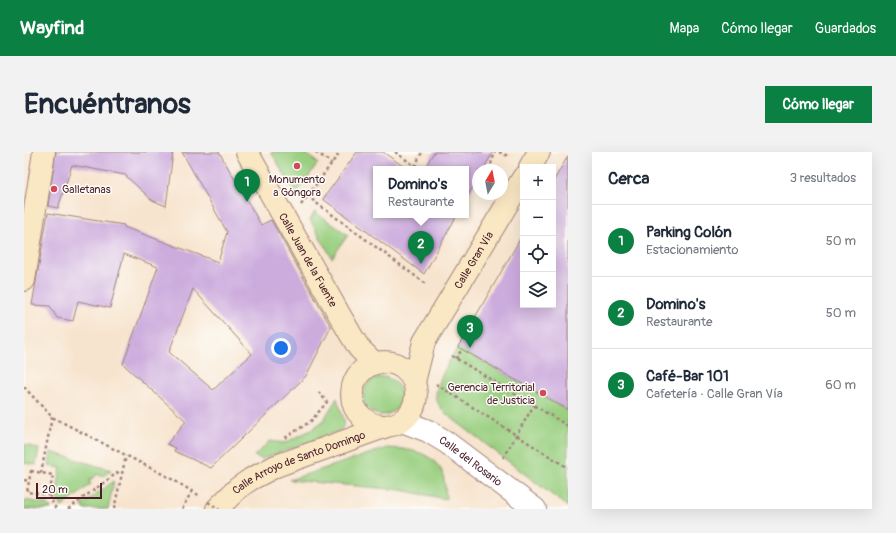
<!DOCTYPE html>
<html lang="es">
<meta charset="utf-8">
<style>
:root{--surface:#fff;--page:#f2f2f3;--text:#1f2937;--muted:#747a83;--line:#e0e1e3;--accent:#0b8043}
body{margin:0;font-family:Pangolin,sans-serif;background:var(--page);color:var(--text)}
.controls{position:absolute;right:12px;top:12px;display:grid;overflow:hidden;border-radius:0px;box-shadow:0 4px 16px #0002}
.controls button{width:36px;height:36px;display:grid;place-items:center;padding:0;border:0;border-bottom:1px solid var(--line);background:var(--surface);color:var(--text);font:20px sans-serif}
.compass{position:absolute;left:448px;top:12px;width:36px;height:36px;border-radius:50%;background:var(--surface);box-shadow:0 4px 16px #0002;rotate:10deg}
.scale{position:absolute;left:12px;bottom:10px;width:66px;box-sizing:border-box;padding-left:4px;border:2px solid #4a1f2b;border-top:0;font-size:11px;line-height:14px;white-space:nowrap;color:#4a1f2b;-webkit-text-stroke:3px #fdfcf7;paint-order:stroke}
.you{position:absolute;left:257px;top:196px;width:14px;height:14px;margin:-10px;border:3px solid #fff;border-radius:50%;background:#1a73e8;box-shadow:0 0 0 6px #1a73e833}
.badge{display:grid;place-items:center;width:26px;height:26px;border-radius:50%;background:var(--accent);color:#fff;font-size:13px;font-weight:700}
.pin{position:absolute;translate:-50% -33px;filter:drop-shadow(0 1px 2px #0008)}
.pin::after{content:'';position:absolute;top:21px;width:14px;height:12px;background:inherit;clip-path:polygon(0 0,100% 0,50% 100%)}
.popup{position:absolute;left:349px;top:14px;width:96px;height:52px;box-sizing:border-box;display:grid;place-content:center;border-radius:0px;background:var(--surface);filter:drop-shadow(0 1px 3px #0005);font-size:13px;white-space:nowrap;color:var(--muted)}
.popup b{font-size:15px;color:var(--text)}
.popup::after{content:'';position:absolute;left:50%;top:100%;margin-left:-8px;border:8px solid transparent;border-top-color:var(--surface)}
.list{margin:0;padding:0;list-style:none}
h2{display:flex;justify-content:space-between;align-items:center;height:52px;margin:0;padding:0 16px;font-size:17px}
h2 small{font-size:13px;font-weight:400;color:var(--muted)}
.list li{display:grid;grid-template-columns:26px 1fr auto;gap:12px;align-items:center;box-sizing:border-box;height:72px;padding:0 16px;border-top:1px solid var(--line)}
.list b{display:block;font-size:15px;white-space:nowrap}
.list p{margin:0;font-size:13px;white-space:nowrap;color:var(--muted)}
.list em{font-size:13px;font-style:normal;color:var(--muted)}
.icon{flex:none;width:22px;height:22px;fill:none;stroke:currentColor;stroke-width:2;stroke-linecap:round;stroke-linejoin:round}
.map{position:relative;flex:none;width:544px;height:357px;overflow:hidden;border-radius:0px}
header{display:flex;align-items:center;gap:24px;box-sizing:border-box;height:56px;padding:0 20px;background:var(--accent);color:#fff}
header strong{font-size:19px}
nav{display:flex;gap:22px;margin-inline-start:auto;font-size:14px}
.intro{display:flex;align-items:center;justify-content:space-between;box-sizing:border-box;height:96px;padding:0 24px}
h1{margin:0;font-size:28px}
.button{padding:10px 18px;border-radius:0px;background:var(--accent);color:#fff;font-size:14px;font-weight:700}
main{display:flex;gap:24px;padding:0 24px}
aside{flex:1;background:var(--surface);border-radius:0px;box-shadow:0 4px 16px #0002}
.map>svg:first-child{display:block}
.green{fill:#9acf80;stroke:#727756}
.building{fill:#ccabdd;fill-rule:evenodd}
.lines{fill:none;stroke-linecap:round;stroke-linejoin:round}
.street-casing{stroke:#a0827c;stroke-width:24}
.secondary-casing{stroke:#a0827c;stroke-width:24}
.path{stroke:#a0827c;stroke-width:2.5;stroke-dasharray:3 3;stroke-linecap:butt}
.street{stroke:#fff;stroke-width:22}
.secondary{stroke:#fae7c3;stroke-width:22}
.path-bridge{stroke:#a0827c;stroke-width:2.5;stroke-dasharray:3 3;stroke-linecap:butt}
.poi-dot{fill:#d1495b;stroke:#fdfcf7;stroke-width:1.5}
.labels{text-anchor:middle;stroke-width:3;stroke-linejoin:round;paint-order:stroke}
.poi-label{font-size:11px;fill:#4a1f2b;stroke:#fdfcf7}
.street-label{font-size:11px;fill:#4a1f2b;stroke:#fdfcf7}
</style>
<header>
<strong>Wayfind</strong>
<nav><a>Mapa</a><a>Cómo llegar</a><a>Guardados</a></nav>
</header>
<div class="intro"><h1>Encuéntranos</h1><a class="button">Cómo llegar</a></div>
<main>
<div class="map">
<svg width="544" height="357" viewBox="0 0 544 357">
<rect width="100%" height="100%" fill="#fdfcf7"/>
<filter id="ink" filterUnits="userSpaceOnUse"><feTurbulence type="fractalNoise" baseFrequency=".025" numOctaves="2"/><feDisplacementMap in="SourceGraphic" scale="8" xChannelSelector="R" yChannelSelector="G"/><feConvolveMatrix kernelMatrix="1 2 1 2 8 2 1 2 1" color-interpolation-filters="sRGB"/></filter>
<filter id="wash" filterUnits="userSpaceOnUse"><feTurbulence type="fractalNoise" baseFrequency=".012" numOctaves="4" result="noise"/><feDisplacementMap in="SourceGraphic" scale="16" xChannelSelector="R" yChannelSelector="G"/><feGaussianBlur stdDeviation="0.9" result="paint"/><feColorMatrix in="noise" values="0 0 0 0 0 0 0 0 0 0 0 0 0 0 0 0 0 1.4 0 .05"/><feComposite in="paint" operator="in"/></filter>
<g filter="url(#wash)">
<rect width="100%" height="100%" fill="#f7e4ce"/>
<g class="green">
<path d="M247 0H279L294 11 272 42Z"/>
<path d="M291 60 324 83 308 106 286 68Z"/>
<path d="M434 195 544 258V355L421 261C417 256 413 251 412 245 411 232 427 206 434 195Z"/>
<circle cx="358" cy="244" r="19"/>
<path d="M313 246 321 271 317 278 238 307 230 304 246 289 261 291 287 278 299 269Z"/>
<path d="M0 292 15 297 12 313 0 311Z"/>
<path d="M363 296C383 297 403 298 416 316 421 323 421 338 422 347L377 338 265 328Z"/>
<path d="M27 300 87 318 78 325 74 322 65 329 67 332 38 355 32 345 37 316 25 314Z"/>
<path d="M90 329 84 357H60L58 353Z"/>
<path d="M0 348 24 352 27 357H0Z"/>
</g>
<g id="blocks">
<g class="building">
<path d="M32 0H149L142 54 128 48 101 23 48 13 34 56 24 54Z"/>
<path d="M158 0H195L237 73 247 68 307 175 282 224 187 316 150 299 152 296 143 292 162 269 99 212 134 115 100 102 86 156 54 149 49 169 33 166 26 154 8 153 24 61 100 73V75L194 110 203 80ZM169 137 228 202 189 238 145 200Z"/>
<path d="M333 0H359L383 17H352V63H433L400 122 299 47Z"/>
<path d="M410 0H469L459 18H454V26L442 47V17H400Z"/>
<path d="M544 4V258L434 195 499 82V153H529V30Z"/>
</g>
</g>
</g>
<g filter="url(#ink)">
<use href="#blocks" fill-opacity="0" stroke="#a0827c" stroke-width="1"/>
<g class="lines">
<defs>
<g id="street">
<path id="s1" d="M378 269 404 279 422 290 511 357"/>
</g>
<g id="secondary">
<path id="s2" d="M223 0 327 183 335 196 350 211"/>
<path d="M506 15 515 0"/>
<path d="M0 128 20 0"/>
<circle cx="360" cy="242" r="32"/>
<path id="s3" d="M390 230 400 190 499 26"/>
<path id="s4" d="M193 357 214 336 227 327 252 314 363 274"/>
</g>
</defs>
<use href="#street" class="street-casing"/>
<use href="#secondary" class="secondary-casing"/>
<g class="path">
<path d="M292 0 308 11"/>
<path d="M371 0 391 14 398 0"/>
<path d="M475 0 484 4"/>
<path d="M465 18 471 0"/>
<path d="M283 44 402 132"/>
<path d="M277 53 316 0"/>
<path d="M428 204 544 274"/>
<path d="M432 207 438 197"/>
<path d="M412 232 544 316"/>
<path d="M0 235 28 265 146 326 176 344"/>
<path d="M261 286 287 269 303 250 293 238"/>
<path d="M479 306 510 253"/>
<path d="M7 319 29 323 25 343 3 340Z"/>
<path d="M17 321 28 265"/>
<path d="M0 328 5 329"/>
<path d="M25 343 32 357"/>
<path d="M44 357 97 318"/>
<path d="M90 357 102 304"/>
<path d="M158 357 168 339"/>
</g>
<use href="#street" class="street"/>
<use href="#secondary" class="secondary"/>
<path class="path-bridge" d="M184 350 195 357"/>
</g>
</g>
<g class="poi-dot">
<circle cx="273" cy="14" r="4"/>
<circle cx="30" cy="37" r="4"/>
<circle cx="519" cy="241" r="4"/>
</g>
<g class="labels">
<g class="poi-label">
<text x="273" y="31">Monumento<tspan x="273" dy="13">a Góngora</tspan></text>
<text x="38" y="41" text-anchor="start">Galletanas</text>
<text x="511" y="239" text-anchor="end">Gerencia Territorial<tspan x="511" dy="13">de Justicia</tspan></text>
</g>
<g class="street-label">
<text dy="4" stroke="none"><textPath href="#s2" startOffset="124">Calle Juan de la Fuente</textPath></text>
<text dy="4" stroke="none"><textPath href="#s3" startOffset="137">Calle Gran Vía</textPath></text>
<text dy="4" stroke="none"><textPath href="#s1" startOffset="80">Calle del Rosario</textPath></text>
<text dy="4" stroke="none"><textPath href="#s4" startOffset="96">Calle Arroyo de Santo Domingo</textPath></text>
</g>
</g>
</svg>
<div class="controls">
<button>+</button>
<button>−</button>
<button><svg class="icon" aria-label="locate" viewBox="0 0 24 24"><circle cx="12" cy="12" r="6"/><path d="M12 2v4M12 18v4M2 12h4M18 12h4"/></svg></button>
<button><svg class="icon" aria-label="layers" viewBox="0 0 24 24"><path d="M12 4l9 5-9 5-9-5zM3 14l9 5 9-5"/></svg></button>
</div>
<svg class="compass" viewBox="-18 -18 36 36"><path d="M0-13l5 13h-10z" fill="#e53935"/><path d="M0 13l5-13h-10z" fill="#747a83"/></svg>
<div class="scale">20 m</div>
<div class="you"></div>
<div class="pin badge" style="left:223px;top:50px">1</div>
<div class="pin badge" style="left:397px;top:112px">2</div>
<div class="popup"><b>Domino's</b>Restaurante</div>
<div class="pin badge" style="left:446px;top:196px">3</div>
</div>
<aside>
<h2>Cerca<small>3 resultados</small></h2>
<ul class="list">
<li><span class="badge">1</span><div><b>Parking Colón</b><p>Estacionamiento</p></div><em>50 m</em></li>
<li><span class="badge">2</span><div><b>Domino's</b><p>Restaurante</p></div><em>50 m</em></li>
<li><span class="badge">3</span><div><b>Café-Bar 101</b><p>Cafetería · Calle Gran Vía</p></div><em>60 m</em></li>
</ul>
</aside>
</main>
